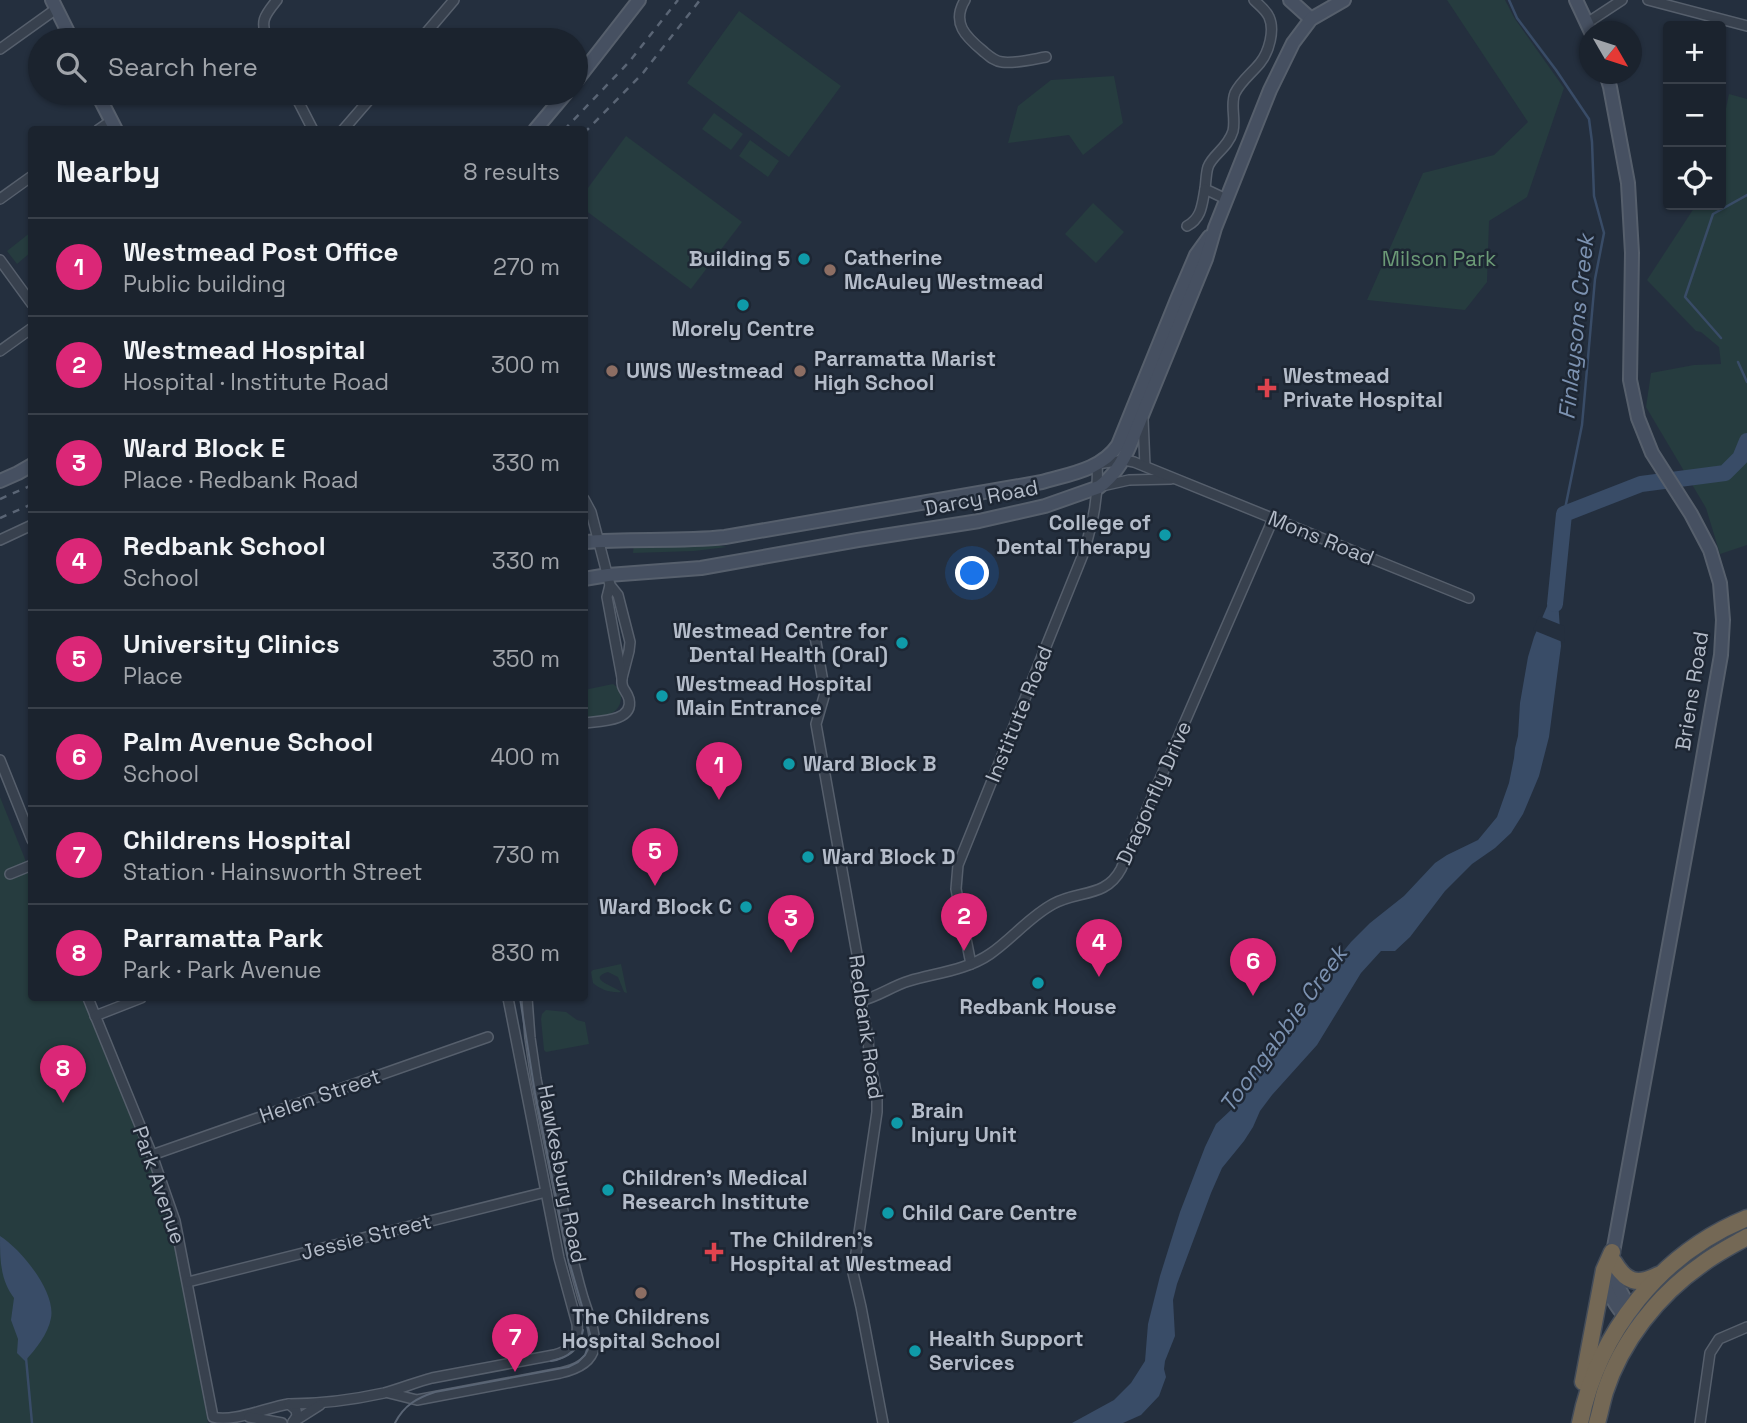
<!DOCTYPE html>
<meta charset="utf-8">
<style>
:root{--surface:#1b232e;--page:#242b36;--text:#f1f3f6;--muted:#a0a4aa;--line:#39404a;--accent:#db2777}
body{margin:0;font-family:"Space Grotesk",sans-serif;background:var(--page);color:var(--text)}
.controls{position:absolute;right:21px;top:21px;display:grid;overflow:hidden;border-radius:7px;box-shadow:0 2px 5px #0004}
.controls button{width:63px;height:63px;display:grid;place-items:center;padding:0;border:0;border-bottom:2px solid var(--line);background:var(--surface);color:var(--text);font:35px sans-serif}
.compass{position:absolute;left:1579px;top:21px;width:63px;height:63px;border-radius:50%;background:var(--surface);box-shadow:0 2px 5px #0004;rotate:129deg}
.you{position:absolute;left:973px;top:574px;width:24px;height:24px;margin:-18px;border:5px solid #fff;border-radius:50%;background:#1a73e8;box-shadow:0 0 0 10px #1a73e833}
.badge{display:grid;place-items:center;width:46px;height:46px;border-radius:50%;background:var(--accent);color:#fff;font-size:23px;font-weight:700}
.pin{position:absolute;translate:-50% -58px;filter:drop-shadow(0 2px 4px #0008)}
.pin::after{content:'';position:absolute;top:37px;width:24px;height:21px;background:inherit;clip-path:polygon(0 0,100% 0,50% 100%)}
.list{margin:0;padding:0;list-style:none}
h2{display:flex;justify-content:space-between;align-items:center;height:91px;margin:0;padding:0 28px;font-size:30px}
h2 small{font-size:23px;font-weight:400;color:var(--muted)}
.list li{display:grid;grid-template-columns:46px 1fr auto;gap:21px;align-items:center;box-sizing:border-box;height:98px;padding:0 28px;border-top:2px solid var(--line)}
.list b{display:block;font-size:26px;white-space:nowrap}
.list p{margin:0;font-size:23px;white-space:nowrap;color:var(--muted)}
.list em{font-size:23px;font-style:normal;color:var(--muted)}
.icon{flex:none;width:38px;height:38px;fill:none;stroke:currentColor;stroke-width:2;stroke-linecap:round;stroke-linejoin:round}
.map{position:relative;flex:none;width:1747px;height:1423px;overflow:hidden}
.search{position:absolute;background:var(--surface);box-shadow:0 2px 5px #0004;left:28px;top:28px;width:560px;height:77px;display:flex;align-items:center;gap:18px;box-sizing:border-box;padding:0 24px;border-radius:38px;color:var(--muted);font-size:26px}
.panel{position:absolute;background:var(--surface);box-shadow:0 2px 5px #0004;left:28px;top:126px;width:560px;height:875px;border-radius:7px}
.map>svg:first-child{display:block}
.green{fill:#263c3f}
.water{fill:#394c67}
.pier{fill:#242f3e}
.lines{fill:none;stroke-linecap:round;stroke-linejoin:round}
.stream{stroke:#394c67;stroke-width:2.5}
.river{stroke:#394c67;stroke-width:16}
.street-casing{stroke:#565f6c;stroke-width:12}
.secondary-casing{stroke:#565f6c;stroke-width:16}
.highway-casing{stroke:#434c59;stroke-width:19}
.street{stroke:#38414e;stroke-width:9}
.secondary{stroke:#465061;stroke-width:12}
.highway{stroke:#746855;stroke-width:16}
.tram{stroke:#5a6575;stroke-width:2}
.rail{stroke:#5a6575;stroke-width:2.5;stroke-dasharray:7 7;stroke-linecap:butt}
.culture-dot{fill:#0f9aa8;stroke:#1d2633;stroke-width:2.5}
.education-dot{fill:#8d6e63;stroke:#1d2633;stroke-width:2.5}
.health-dot{fill:#e0444e;stroke:#1d2633;stroke-width:2.5}
.labels{text-anchor:middle;stroke-width:5;stroke-linejoin:round;paint-order:stroke}
.poi-label{font-size:21px;font-weight:bold;fill:#b4bcc9;stroke:#1d2633;text-anchor:start}
.park-label{font-size:21px;fill:#6b9a76;stroke:#1d2633}
.street-label{font-size:21px;fill:#b4bcc9;stroke:#1d2633}
.water-label{font-size:23px;font-style:italic;fill:#7c92b1;stroke:#1d2633}
</style>
<div class="map">
<svg width="1747" height="1423" viewBox="0 0 1747 1423">
<rect width="100%" height="100%" fill="#242f3e"/>
<g class="green">
<path d="M1447 0H1505L1515 19 1564 88 1527 197 1489 221 1487 282 1465 310 1367 300 1423 173 1494 155 1528 122Z"/>
<path d="M739 11 841 86 789 157 687 83Z"/>
<path d="M1114 76 1123 123 1083 155 1069 135 1008 143 1018 106 1051 80Z"/>
<path d="M1729 94 1747 99V545L1720 554 1706 508 1646 407 1651 373 1694 365 1721 364 1719 347 1701 332 1696 331 1647 280 1696 205H1721V132Z"/>
<path d="M714 113 743 134 731 150 702 129Z"/>
<path d="M626 136 742 222 691 289 585 210V192Z"/>
<path d="M750 140 779 161 768 177 739 156Z"/>
<path d="M1093 203 1124 232 1096 263 1065 234Z"/>
<path d="M31 232V252L17 264 7 251Z"/>
<path d="M634 544 692 545 709 544 727 547 694 551 633 553Z"/>
<path d="M613 684C619 688 621 691 621 698 620 717 599 717 585 720L584 690Z"/>
<path d="M0 797 31 874 32 998H82L168 1208 208 1423H0Z"/>
<path d="M621 964 627 993 624 992 618 977 608 972C585 979 617 987 621 992 611 993 601 990 593 983L591 972 593 970Z"/>
<path d="M546 1010 566 1012 577 1020 585 1022 589 1044 546 1052 544 1050 541 1019 542 1014Z"/>
</g>
<g class="water">
<path d="M1557 583 1561 646 1549 737 1539 776 1523 814 1511 833 1495 848 1472 864 1445 891 1410 937 1395 951H1381L1361 973 1317 1045 1272 1095 1260 1111 1253 1127 1244 1141 1222 1168 1211 1193 1177 1284 1173 1300 1175 1336 1165 1361 1164 1369 1166 1377 1159 1396 1141 1415 1123 1423H1072L1114 1400 1131 1383 1145 1361 1148 1324 1160 1276 1180 1212 1205 1147 1216 1124 1232 1109 1262 1060 1294 1029 1337 959 1351 942 1370 923 1404 896 1435 863 1447 855 1478 840 1497 817 1509 783 1514 758 1515 748 1518 736 1520 703 1528 657 1534 637Z"/>
<path d="M0 1236C21 1249 56 1292 51 1318 48 1334 36 1349 25 1361L17 1353 18 1339 11 1320 14 1298C0 1279 0 1260 0 1236Z"/>
</g>
<path class="pier" d="M1539 616 1564 626 1565 643 1533 630Z"/>
<g class="lines">
<g class="stream">
<path d="M1509 0 1517 18 1556 70 1589 119 1592 142 1594 196 1604 233 1595 279 1582 425 1564 514"/>
<path d="M1721 338 1685 297 1713 214 1747 195"/>
<path d="M1738 362 1747 382"/>
<path d="M26 1358 32 1423"/>
</g>
<path class="river" d="M1555 604 1564 514 1641 484 1725 473 1740 458 1747 441"/>
<defs>
<g id="street">
<path d="M965 0C951 23 966 37 983 51 989 56 994 61 1002 62 1014 64 1034 59 1046 57"/>
<path d="M1648 0 1747 26"/>
<path d="M1587 23 1622 0"/>
<path d="M268 40C259 21 265 15 277 0"/>
<path d="M420 40 454 0"/>
<path d="M0 49 56 9"/>
<path d="M294 93 313 130"/>
<path d="M98 130 111 121"/>
<path d="M343 130 375 93"/>
<path d="M0 199 32 176"/>
<path d="M1226 199 1205 189C1206 182 1206 173 1208 167 1212 155 1228 148 1233 131 1236 118 1230 105 1235 93 1241 81 1252 73 1260 63 1269 52 1275 30 1269 17 1266 10 1259 5 1254 0"/>
<path d="M1187 226C1202 218 1202 204 1205 189"/>
<path d="M0 260 32 304"/>
<path d="M0 351 32 328"/>
<path d="M1143 419 1145 466"/>
<path d="M1102 486 1129 480 1171 479"/>
<path d="M584 499 591 512 610 585 618 595 630 642 629 651 622 678"/>
<path d="M0 540 32 525"/>
<path d="M814 631 825 693 816 724 857 954 856 978 868 1037 869 1054 877 1098V1112L853 1273 861 1307 883 1423"/>
<path d="M584 723C599 721 634 722 629 699 626 689 621 690 622 678L607 597 610 585"/>
<path d="M0 760 32 840"/>
<path d="M10 874 32 865"/>
<path d="M971 964 956 889 958 865 1084 552C1093 521 1099 496 1097 464L1124 460 1134 462 1469 598"/>
<path d="M88 998 152 1155 175 1221 213 1417C232 1423 268 1407 289 1404L296 1410 297 1416 293 1422"/>
<path d="M860 1001C878 997 892 986 909 981 936 973 967 970 990 954 1012 939 1029 917 1053 904 1078 890 1106 898 1121 869L1273 519"/>
<path d="M95 1016 141 998"/>
<path d="M152 1155 488 1037"/>
<path d="M188 1282 546 1192"/>
<path d="M389 1393 417 1400 560 1373C609 1362 595 1334 583 1298 579 1284 575 1269 572 1255L536 1079 530 1038 527 998"/>
<path d="M289 1404C321 1404 352 1400 384 1393 400 1389 416 1382 432 1378L554 1355C570 1351 579 1342 577 1324L559 1258 508 998"/>
<path d="M249 1417 282 1423"/>
<path d="M293 1422 320 1405"/>
<path d="M1700 1423 1710 1353 1719 1339 1747 1327"/>
</g>
<g id="secondary">
<path d="M52 0 72 40"/>
<path d="M1290 0 1311 19"/>
<path d="M1576 0 1591 32"/>
<path d="M1606 74 1610 87 1628 183 1632 253 1630 380 1638 418 1652 453 1691 514 1710 550 1720 583 1723 620 1721 655 1698 786 1614 1247C1601 1288 1608 1299 1637 1329"/>
<path d="M576 81 639 0"/>
<path d="M97 93 116 130"/>
<path d="M535 130 566 93"/>
<path d="M0 481 18 473 32 465"/>
<path d="M584 542C631 538 678 542 725 537L1042 482C1069 474 1101 470 1118 445L1178 297 1196 255 1209 237"/>
<path d="M584 579 608 575 701 568 858 540 979 521 1045 506 1099 487C1114 476 1123 462 1130 445L1206 259 1215 228 1270 90 1293 43 1311 19 1344 0"/>
<path d="M1614 1264C1614 1284 1624 1299 1635 1314"/>
</g>
<g id="highway">
<path d="M1614 1262C1626 1282 1637 1286 1658 1275"/>
<path d="M1583 1382 1604 1270 1612 1252"/>
<path d="M1580 1423C1598 1332 1661 1253 1747 1218"/>
<path d="M1597 1423C1600 1413 1602 1402 1605 1392 1621 1342 1658 1295 1701 1265 1715 1254 1731 1246 1747 1237"/>
</g>
</defs>
<use href="#street" class="street-casing"/>
<use href="#secondary" class="secondary-casing"/>
<use href="#highway" class="highway-casing"/>
<use href="#street" class="street"/>
<use href="#secondary" class="secondary"/>
<use href="#highway" class="highway"/>
<g class="tram">
<path d="M551 1361C569 1358 580 1348 583 1330"/>
<path d="M395 1423C404 1405 417 1398 435 1392L568 1367 578 1362 585 1355 589 1344 590 1334 569 1261 535 1093 520 998"/>
</g>
<g class="rail">
<path d="M564 130 629 62 678 0"/>
<path d="M584 133 643 73 700 0"/>
<path d="M0 499 32 485"/>
<path d="M0 518 32 504"/>
</g>
</g>
<g class="culture-dot">
<circle cx="804" cy="259" r="7"/>
<circle cx="743" cy="305" r="7"/>
<circle cx="1165" cy="535" r="7"/>
<circle cx="902" cy="643" r="7"/>
<circle cx="662" cy="696" r="7"/>
<circle cx="789" cy="764" r="7"/>
<circle cx="808" cy="857" r="7"/>
<circle cx="746" cy="907" r="7"/>
<circle cx="1038" cy="983" r="7"/>
<circle cx="897" cy="1123" r="7"/>
<circle cx="608" cy="1190" r="7"/>
<circle cx="888" cy="1213" r="7"/>
<circle cx="915" cy="1351" r="7"/>
</g>
<g class="education-dot">
<circle cx="830" cy="270" r="7"/>
<circle cx="612" cy="371" r="7"/>
<circle cx="800" cy="371" r="7"/>
<circle cx="641" cy="1293" r="7"/>
</g>
<g class="health-dot">
<path d="M1263.5 377.5h7v7h7v7h-7v7h-7v-7h-7v-7h7z"/>
<path d="M710.5 1241.5h7v7h7v7h-7v7h-7v-7h-7v-7h7z"/>
</g>
<g class="labels">
<g class="poi-label">
<text x="844" y="265">Catherine<tspan x="844" dy="24">McAuley Westmead</tspan></text>
<text x="790" y="266" text-anchor="end">Building 5</text>
<text x="743" y="336" text-anchor="middle">Morely Centre</text>
<text x="814" y="366">Parramatta Marist<tspan x="814" dy="24">High School</tspan></text>
<text x="626" y="378">UWS Westmead</text>
<text x="1283" y="383">Westmead<tspan x="1283" dy="24">Private Hospital</tspan></text>
<text x="1151" y="530" text-anchor="end">College of<tspan x="1151" dy="24">Dental Therapy</tspan></text>
<text x="888" y="638" text-anchor="end">Westmead Centre for<tspan x="888" dy="24">Dental Health (Oral)</tspan></text>
<text x="676" y="691">Westmead Hospital<tspan x="676" dy="24">Main Entrance</tspan></text>
<text x="803" y="771">Ward Block B</text>
<text x="822" y="864">Ward Block D</text>
<text x="732" y="914" text-anchor="end">Ward Block C</text>
<text x="1038" y="1014" text-anchor="middle">Redbank House</text>
<text x="911" y="1118">Brain<tspan x="911" dy="24">Injury Unit</tspan></text>
<text x="622" y="1185">Children's Medical<tspan x="622" dy="24">Research Institute</tspan></text>
<text x="902" y="1220">Child Care Centre</text>
<text x="730" y="1247">The Children's<tspan x="730" dy="24">Hospital at Westmead</tspan></text>
<text x="641" y="1324" text-anchor="middle">The Childrens<tspan x="641" dy="24">Hospital School</tspan></text>
<text x="929" y="1346">Health Support<tspan x="929" dy="24">Services</tspan></text>
</g>
<g class="park-label">
<text x="1439" y="266">Milson Park</text>
</g>
<g class="street-label">
<text transform="translate(981 498) rotate(-11)" y="7">Darcy Road</text>
<text transform="translate(1321 538) rotate(22)" y="7">Mons Road</text>
<text transform="translate(1692 691) rotate(-81)" y="7">Briens Road</text>
<text transform="translate(1019 714) rotate(-68)" y="7">Institute Road</text>
<text transform="translate(1154 793) rotate(-66)" y="7">Dragonfly Drive</text>
<text transform="translate(866 1027) rotate(82)" y="7">Redbank Road</text>
<text transform="translate(320 1096) rotate(-19)" y="7">Helen Street</text>
<text transform="translate(562 1174) rotate(79)" y="7">Hawkesbury Road</text>
<text transform="translate(159 1185) rotate(71)" y="7">Park Avenue</text>
<text transform="translate(366 1237) rotate(-14)" y="7">Jessie Street</text>
</g>
<g class="water-label">
<text transform="translate(1576 327) rotate(-84)" y="8">Finlaysons Creek</text>
<text transform="translate(1283 1029) rotate(-54)" y="8">Toongabbie Creek</text>
</g>
</g>
</svg>
<div class="controls">
<button>+</button>
<button>−</button>
<button><svg class="icon" aria-label="locate" viewBox="0 0 24 24"><circle cx="12" cy="12" r="6"/><path d="M12 2v4M12 18v4M2 12h4M18 12h4"/></svg></button>
</div>
<svg class="compass" viewBox="-18 -18 36 36"><path d="M0-13l5 13h-10z" fill="#e53935"/><path d="M0 13l5-13h-10z" fill="#a0a4aa"/></svg>
<div class="you"></div>
<div class="pin badge" style="left:719px;top:800px">1</div>
<div class="pin badge" style="left:964px;top:951px">2</div>
<div class="pin badge" style="left:791px;top:953px">3</div>
<div class="pin badge" style="left:1099px;top:977px">4</div>
<div class="pin badge" style="left:655px;top:886px">5</div>
<div class="pin badge" style="left:1253px;top:996px">6</div>
<div class="pin badge" style="left:515px;top:1372px">7</div>
<div class="pin badge" style="left:63px;top:1103px">8</div>
<div class="search"><svg class="icon" aria-label="search" viewBox="0 0 24 24"><circle cx="10" cy="10" r="6"/><path d="M15 15l6 6"/></svg>Search here</div>
<section class="panel">
<h2>Nearby<small>8 results</small></h2>
<ul class="list">
<li><span class="badge">1</span><div><b>Westmead Post Office</b><p>Public building</p></div><em>270 m</em></li>
<li><span class="badge">2</span><div><b>Westmead Hospital</b><p>Hospital · Institute Road</p></div><em>300 m</em></li>
<li><span class="badge">3</span><div><b>Ward Block E</b><p>Place · Redbank Road</p></div><em>330 m</em></li>
<li><span class="badge">4</span><div><b>Redbank School</b><p>School</p></div><em>330 m</em></li>
<li><span class="badge">5</span><div><b>University Clinics</b><p>Place</p></div><em>350 m</em></li>
<li><span class="badge">6</span><div><b>Palm Avenue School</b><p>School</p></div><em>400 m</em></li>
<li><span class="badge">7</span><div><b>Childrens Hospital</b><p>Station · Hainsworth Street</p></div><em>730 m</em></li>
<li><span class="badge">8</span><div><b>Parramatta Park</b><p>Park · Park Avenue</p></div><em>830 m</em></li>
</ul>
</section>
</div>
